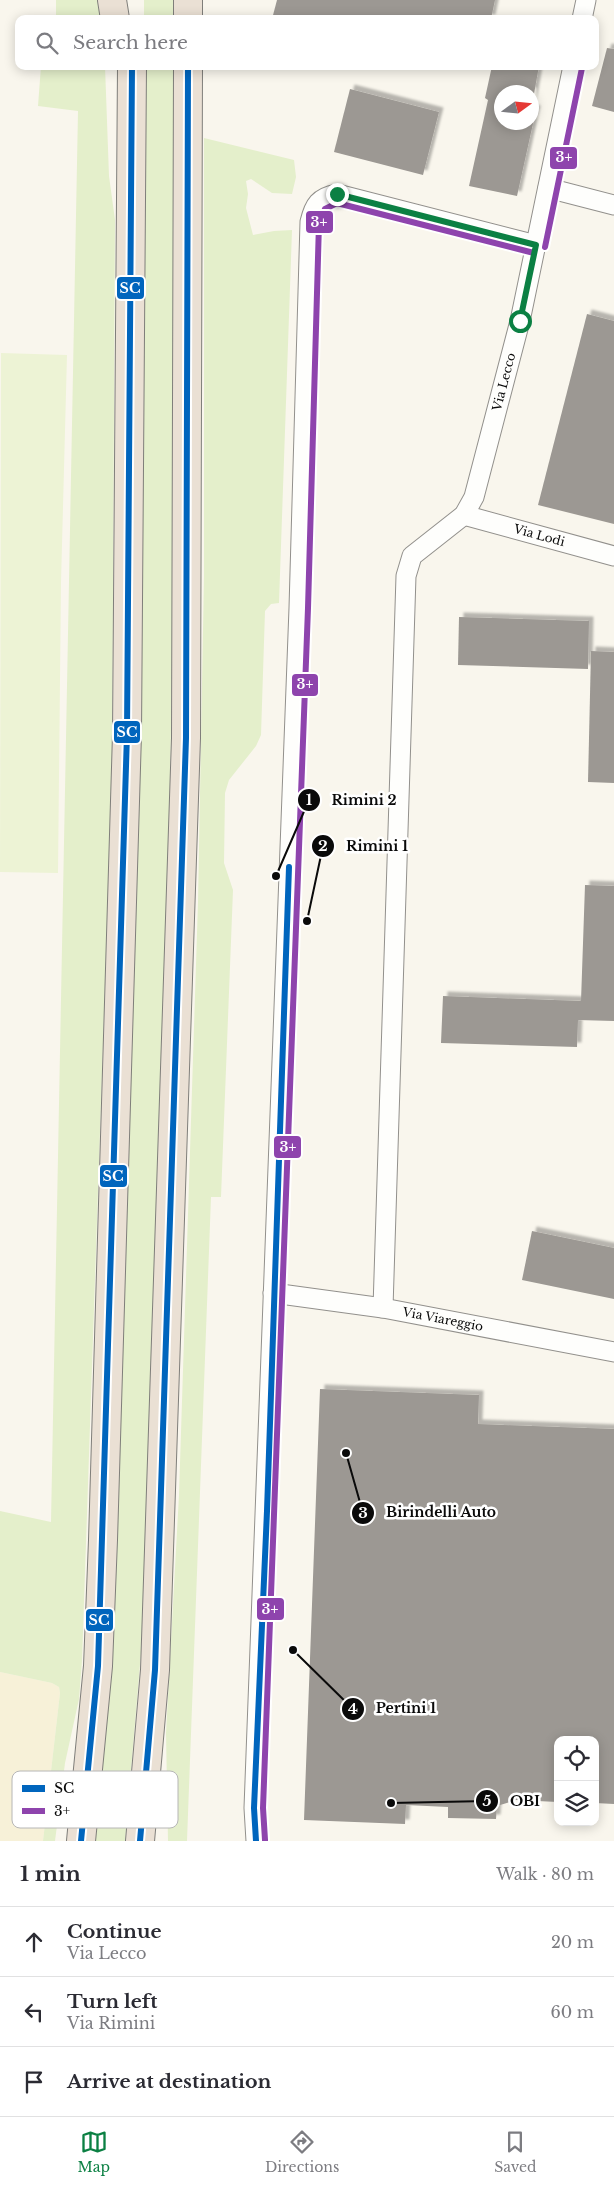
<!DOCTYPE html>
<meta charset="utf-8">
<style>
:root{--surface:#fff;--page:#f2f2f3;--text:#2b2b33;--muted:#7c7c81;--line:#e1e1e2;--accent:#0b8043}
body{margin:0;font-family:"Libre Baskerville",serif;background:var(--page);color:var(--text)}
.controls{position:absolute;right:15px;bottom:15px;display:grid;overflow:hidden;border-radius:10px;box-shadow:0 2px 12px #0003}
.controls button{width:45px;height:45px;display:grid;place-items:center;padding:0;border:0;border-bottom:1px solid var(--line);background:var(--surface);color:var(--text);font:25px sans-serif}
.compass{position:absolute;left:494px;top:85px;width:45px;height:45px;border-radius:50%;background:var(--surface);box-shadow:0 2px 12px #0003;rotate:75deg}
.stop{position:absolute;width:15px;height:15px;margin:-11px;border:4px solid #0b8043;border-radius:50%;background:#fff}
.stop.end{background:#0b8043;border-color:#fff;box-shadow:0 1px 5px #0008}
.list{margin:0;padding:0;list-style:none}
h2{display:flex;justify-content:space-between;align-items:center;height:65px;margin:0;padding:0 20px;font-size:21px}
h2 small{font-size:16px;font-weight:400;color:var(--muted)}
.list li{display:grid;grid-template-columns:32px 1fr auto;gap:15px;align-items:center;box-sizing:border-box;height:70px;padding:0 20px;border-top:1px solid var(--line)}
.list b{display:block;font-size:19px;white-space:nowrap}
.list p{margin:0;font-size:16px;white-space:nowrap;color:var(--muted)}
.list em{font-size:16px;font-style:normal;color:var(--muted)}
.icon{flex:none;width:28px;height:28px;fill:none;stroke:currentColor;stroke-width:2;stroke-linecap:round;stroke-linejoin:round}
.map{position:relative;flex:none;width:614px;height:1841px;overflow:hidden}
.search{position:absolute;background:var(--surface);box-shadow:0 2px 12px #0003;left:15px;right:15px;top:15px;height:55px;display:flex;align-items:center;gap:12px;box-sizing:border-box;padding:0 18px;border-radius:10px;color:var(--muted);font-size:19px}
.sheet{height:275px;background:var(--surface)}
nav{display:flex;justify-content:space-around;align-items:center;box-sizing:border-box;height:70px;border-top:1px solid var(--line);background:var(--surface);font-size:14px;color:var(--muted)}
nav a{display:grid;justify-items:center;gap:2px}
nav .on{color:var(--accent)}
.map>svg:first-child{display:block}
.farmland{fill:#f7f1d8}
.green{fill:#e4efcb}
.pitch{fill:#edf3d5}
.building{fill:#9c9893;filter:url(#shadow)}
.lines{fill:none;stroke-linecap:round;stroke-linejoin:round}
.minor-casing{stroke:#92908c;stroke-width:21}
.trunk-casing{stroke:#7f7e7a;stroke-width:30}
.minor{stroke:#fefefc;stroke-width:19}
.trunk{stroke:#eae0d4;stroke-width:28}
.bus-1-casing{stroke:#fff;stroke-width:10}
.bus-2-casing{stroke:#fff;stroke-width:10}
.bus-1{stroke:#0065bd;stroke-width:6}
.bus-2{stroke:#8e44ad;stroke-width:6}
.route{stroke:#0b8043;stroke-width:6}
.labels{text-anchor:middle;stroke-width:5;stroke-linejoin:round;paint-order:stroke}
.street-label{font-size:12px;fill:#0a0a0a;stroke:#fff}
.key{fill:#fff;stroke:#b6b6b6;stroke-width:1}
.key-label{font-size:14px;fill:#0a0a0a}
.leader{fill:none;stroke:#0a0a0a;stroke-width:2}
.callout-dot{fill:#0a0a0a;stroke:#fff;stroke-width:2}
.mark-label{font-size:15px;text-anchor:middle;font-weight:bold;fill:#fff}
.callout-label{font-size:14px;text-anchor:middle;font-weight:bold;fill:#0a0a0a;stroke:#fff;stroke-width:5;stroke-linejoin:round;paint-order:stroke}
.line-badge{stroke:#fff;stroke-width:2}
.badge-label{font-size:14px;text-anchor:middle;font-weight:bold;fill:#fff}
</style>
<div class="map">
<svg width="614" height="1841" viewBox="0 0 614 1841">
<defs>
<filter id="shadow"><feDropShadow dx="4.5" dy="-4.5" stdDeviation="1" flood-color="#0004"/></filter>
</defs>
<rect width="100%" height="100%" fill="#f9f6ed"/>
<path class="farmland" d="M0 1672 52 1683 59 1687 60 1693 43 1841H0Z"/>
<g class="green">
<path d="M56 0H102L103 19H56Z"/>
<rect x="144" y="0" width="30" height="19"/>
<path d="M41 66H105L109 176 115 220 112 779 82 1661 79 1699 65 1763 55 1841H43L60 1693 59 1687 52 1683 0 1672V1511L51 1522 78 111 38 106Z"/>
<path d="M144 66H174L172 676 169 836 142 1641 125 1841H94L115 1554 139 816 142 651Z"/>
<path d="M204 138 294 160 296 177 292 194 272 193 251 179 246 181 248 194 246 208 253 235 274 231 292 230 279 603 271 604 265 611 261 735 256 746 229 780 225 793 224 863 233 890 221 1197H211L187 1841H168L166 1733 179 1495 198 902 204 576Z"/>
</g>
<path class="pitch" d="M1 353 67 355 61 583 58 873 0 872Z"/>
<g class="building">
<path d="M277 0H495L491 19H272Z"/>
<path d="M607 48 614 49V112L592 106Z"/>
<path d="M492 66H539L532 105V92H502V122H532V109L536 110 517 196 469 186 488 100 485 98Z"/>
<path d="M350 89 439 112 423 175 334 152Z"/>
<path d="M587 314 614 321V524L538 505Z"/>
<path d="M459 617 589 621 588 669 458 665Z"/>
<path d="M591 651 614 652V783L588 782Z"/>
<path d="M585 885 614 886V1021L578 1020 577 1047 441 1043 443 996 581 1001Z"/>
<path d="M532 1231 614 1248V1299L522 1280Z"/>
<path d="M320 1389 479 1395 478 1424 614 1429V1804L595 1803V1740H558V1802L516 1800 497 1806 496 1819 448 1818V1807L406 1805 405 1824 304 1820Z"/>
</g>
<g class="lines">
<defs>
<g id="minor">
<path d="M582 19 586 0"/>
<path d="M548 188 614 205"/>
<path id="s1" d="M464 515 614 556"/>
<path id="s2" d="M273 1293 383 1308 614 1352"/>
<path id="s3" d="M383 1308 406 576 412 556 464 515 474 497 520 321 573 66"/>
<path d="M256 1841 254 1808 299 608 310 222C314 205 319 197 337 194L536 245"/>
</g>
<g id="trunk">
<path d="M112 0 115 19"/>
<path d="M188 19V0"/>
<path d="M81 1841 98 1666 103 1540 127 734 132 66"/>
<path d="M140 1841 155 1670 186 738 188 66"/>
</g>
</defs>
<use href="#minor" class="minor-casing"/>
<use href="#trunk" class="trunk-casing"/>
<use href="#minor" class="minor"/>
<use href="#trunk" class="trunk"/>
<defs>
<g id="bus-1">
<path d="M81 1841 98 1666 127 734 132 66"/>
<path d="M140 1841 155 1670 186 738 188 66"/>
<path d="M256 1841 254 1808 267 1511 289 867"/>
</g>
<g id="bus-2">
<path d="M545 247 582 68"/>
<path d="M265 1840 263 1808 308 608 319 223 325 209 337 203 534 253"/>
</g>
</defs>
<use href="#bus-1" class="bus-1-casing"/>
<use href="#bus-2" class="bus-2-casing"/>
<use href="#bus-1" class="bus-1"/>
<use href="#bus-2" class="bus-2"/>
</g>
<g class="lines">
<path class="route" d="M337 194 536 245 520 321"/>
</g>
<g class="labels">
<g class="street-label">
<text dy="4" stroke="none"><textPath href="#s3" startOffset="959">Via Lecco</textPath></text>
<text dy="4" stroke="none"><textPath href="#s1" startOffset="78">Via Lodi</textPath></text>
<text dy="4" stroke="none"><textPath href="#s2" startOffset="172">Via Viareggio</textPath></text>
</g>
</g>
<rect x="12" y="1771" width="166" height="57" rx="8" class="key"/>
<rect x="22" y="1785" width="23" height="7" fill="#0065bd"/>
<rect x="22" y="1808" width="23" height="6" fill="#8e44ad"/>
<g class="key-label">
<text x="54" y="1793">SC</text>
<text x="54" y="1816">3+</text>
</g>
<path class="leader" d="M276 876L309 800M307 921L323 846M346 1453L363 1513M293 1650L353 1709M391 1803L487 1801"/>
<g class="callout-dot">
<circle cx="276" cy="876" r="5"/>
<circle cx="307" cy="921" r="5"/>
<circle cx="346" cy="1453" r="5"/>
<circle cx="293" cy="1650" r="5"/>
<circle cx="391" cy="1803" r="5"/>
<circle cx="309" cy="800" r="12"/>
<circle cx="323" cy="846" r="12"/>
<circle cx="363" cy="1513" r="12"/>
<circle cx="353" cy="1709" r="12"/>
<circle cx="487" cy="1801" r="12"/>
</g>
<g class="mark-label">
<text x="309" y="805">1</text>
<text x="323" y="851">2</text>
<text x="363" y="1518">3</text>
<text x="353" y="1714">4</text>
<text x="487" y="1806">5</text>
</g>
<g class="callout-label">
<text x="364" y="805">Rimini 2</text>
<text x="377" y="851">Rimini 1</text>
<text x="441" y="1517">Birindelli Auto</text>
<text x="406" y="1713">Pertini 1</text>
<text x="525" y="1806">OBI</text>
</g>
<g class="line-badge">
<rect x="549" y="146" width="29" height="24" rx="5" fill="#8e44ad"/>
<rect x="305" y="210" width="29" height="24" rx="5" fill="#8e44ad"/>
<rect x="116" y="276" width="29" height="24" rx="5" fill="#0065bd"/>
<rect x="291" y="673" width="28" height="24" rx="5" fill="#8e44ad"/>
<rect x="113" y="720" width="28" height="24" rx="5" fill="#0065bd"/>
<rect x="273" y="1135" width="29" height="24" rx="5" fill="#8e44ad"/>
<rect x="99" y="1164" width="29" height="24" rx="5" fill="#0065bd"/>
<rect x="256" y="1597" width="29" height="24" rx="5" fill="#8e44ad"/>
<rect x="85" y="1608" width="29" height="24" rx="5" fill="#0065bd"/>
</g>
<g class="badge-label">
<text x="564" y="162">3+</text>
<text x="319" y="227">3+</text>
<text x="130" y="293">SC</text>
<text x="305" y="689">3+</text>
<text x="127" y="737">SC</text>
<text x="288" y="1152">3+</text>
<text x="113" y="1181">SC</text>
<text x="270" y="1614">3+</text>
<text x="99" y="1625">SC</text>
</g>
</svg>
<div class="controls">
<button><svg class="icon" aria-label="locate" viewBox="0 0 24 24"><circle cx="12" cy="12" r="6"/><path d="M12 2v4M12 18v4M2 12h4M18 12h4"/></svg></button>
<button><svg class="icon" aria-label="layers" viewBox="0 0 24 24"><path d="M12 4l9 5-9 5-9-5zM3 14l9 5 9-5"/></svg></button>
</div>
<svg class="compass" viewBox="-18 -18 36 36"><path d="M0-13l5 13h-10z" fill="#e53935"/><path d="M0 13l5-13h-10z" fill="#7c7c81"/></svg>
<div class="stop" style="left:520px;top:321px"></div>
<div class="stop end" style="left:337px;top:194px"></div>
<div class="search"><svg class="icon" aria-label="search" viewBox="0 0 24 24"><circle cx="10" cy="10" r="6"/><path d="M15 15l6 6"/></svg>Search here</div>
</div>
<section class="sheet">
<h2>1 min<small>Walk · 80 m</small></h2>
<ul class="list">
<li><svg class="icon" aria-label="ahead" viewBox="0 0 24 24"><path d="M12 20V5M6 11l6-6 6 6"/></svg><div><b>Continue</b><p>Via Lecco</p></div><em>20 m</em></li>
<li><svg class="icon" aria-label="left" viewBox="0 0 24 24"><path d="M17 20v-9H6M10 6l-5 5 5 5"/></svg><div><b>Turn left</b><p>Via Rimini</p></div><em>60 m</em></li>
<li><svg class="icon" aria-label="arrive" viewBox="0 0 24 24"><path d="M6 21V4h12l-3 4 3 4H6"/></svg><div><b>Arrive at destination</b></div></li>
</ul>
</section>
<nav>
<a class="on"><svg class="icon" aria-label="map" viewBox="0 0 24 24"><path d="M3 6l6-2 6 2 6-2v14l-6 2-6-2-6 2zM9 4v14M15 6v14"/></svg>Map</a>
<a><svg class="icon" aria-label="directions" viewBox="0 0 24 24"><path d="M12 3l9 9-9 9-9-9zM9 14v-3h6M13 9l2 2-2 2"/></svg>Directions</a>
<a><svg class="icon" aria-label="saved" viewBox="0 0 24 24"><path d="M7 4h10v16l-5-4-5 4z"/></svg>Saved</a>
</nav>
